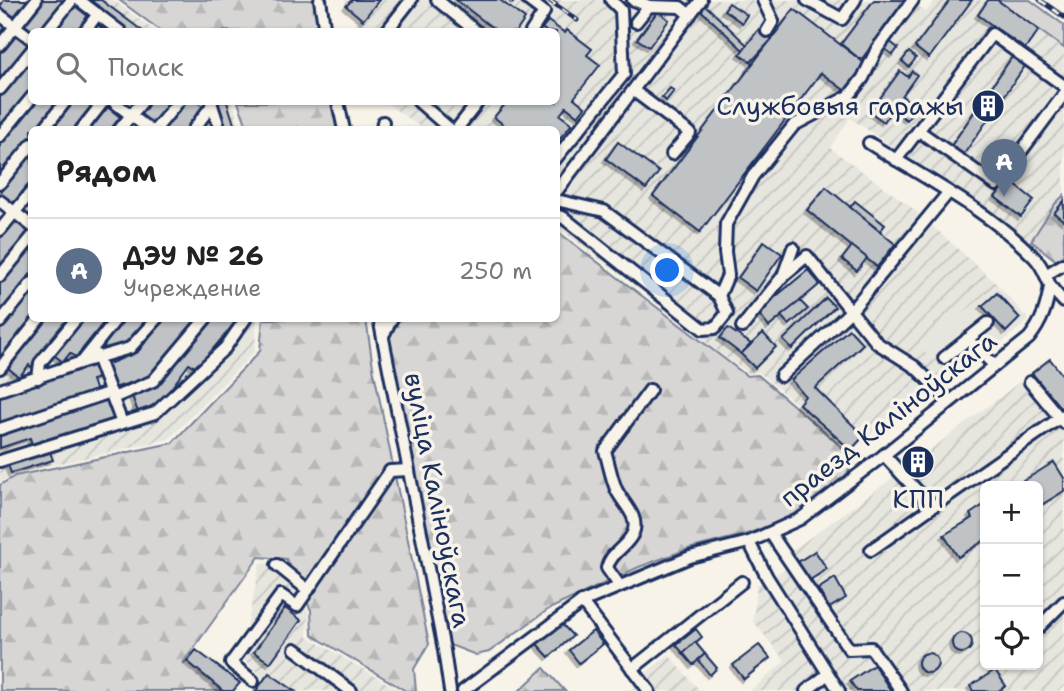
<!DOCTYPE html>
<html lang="ru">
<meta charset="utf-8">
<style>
:root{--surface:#fff;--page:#f2f2f2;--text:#222;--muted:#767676;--line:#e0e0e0;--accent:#1b2f5e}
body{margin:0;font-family:"Shantell Sans",sans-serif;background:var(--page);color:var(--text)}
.controls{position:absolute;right:21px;bottom:21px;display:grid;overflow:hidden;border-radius:10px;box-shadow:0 2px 5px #0004}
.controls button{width:63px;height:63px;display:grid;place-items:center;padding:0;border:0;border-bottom:2px solid var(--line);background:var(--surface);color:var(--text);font:35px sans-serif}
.you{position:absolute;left:668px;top:271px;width:24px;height:24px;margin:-18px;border:5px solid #fff;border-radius:50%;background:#1a73e8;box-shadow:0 0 0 10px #1a73e833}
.badge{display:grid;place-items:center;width:46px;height:46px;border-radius:50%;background:var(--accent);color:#fff;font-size:23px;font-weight:700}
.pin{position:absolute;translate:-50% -58px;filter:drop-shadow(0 2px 4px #0008)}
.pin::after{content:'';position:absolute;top:37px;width:24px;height:21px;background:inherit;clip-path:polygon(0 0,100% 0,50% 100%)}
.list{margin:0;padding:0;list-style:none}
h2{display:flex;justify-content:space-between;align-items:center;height:91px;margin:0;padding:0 28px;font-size:30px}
h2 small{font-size:23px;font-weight:400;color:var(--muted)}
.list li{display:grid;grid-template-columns:46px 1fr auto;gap:21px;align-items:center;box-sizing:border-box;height:105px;padding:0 28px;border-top:2px solid var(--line)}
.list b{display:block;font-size:26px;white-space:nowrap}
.list p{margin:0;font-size:23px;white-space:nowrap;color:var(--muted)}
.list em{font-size:23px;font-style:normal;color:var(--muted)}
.icon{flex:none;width:38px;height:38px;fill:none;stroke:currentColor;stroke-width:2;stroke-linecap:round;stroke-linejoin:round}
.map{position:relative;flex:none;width:1064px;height:691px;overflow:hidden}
.search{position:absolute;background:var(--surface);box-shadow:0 2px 5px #0004;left:28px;top:28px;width:532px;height:77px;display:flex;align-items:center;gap:18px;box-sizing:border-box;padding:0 24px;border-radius:10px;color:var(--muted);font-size:26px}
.panel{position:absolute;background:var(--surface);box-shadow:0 2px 5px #0004;left:28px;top:126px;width:532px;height:196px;border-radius:10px}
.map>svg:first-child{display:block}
.built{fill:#e6e5de}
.industrial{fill:url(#industrial-furrows);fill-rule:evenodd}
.grass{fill:#d7d6d4;stroke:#798299;stroke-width:2}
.forest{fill:url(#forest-firs);stroke:#798299;stroke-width:2}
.building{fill:#c0c3c5;stroke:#1b2f5e;stroke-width:2;filter:url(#shadow)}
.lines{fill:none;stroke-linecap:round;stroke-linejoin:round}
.minor-casing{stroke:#1b2f5e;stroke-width:16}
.minor{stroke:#f7f3e8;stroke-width:10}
.rail-casing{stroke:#1b2f5e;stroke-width:5}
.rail{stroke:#f7f3e8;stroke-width:2.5;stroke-dasharray:8;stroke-linecap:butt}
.labels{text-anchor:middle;stroke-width:7;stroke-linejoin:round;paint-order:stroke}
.poi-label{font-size:26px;fill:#1b2f5e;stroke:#f7f3e8;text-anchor:end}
.street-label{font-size:26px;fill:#1b2f5e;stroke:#f7f3e8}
</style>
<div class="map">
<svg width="1064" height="691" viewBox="0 0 1064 691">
<defs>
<pattern id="industrial-furrows" width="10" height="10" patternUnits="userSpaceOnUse" patternTransform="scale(1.75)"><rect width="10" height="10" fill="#e6e5de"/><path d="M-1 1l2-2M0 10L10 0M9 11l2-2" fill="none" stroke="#c5c5c1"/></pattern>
<pattern id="forest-firs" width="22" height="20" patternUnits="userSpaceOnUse" patternTransform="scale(1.75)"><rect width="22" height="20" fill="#d7d6d4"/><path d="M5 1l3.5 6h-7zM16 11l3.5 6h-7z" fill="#b8b8b8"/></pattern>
<filter id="shadow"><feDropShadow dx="-3" dy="3" stdDeviation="0" flood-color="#0004"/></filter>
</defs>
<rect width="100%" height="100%" fill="#f7f3e8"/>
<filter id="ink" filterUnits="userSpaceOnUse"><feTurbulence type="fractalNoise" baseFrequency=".0143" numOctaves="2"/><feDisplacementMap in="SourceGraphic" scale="14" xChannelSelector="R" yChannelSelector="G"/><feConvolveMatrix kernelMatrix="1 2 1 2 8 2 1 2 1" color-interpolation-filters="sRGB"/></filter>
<g filter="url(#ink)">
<path class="built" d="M997 284 1029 320 960 377 921 349Z"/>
<g class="industrial">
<path d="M0 0H113L155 31 32 32V102H233L240 129 32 130V318L257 319 255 351 169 439 17 473 0 482Z"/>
<path d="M345 0H911L926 12 935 0H997L1064 48V191L1031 241 850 118 830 148 910 206 997 284 922 349 950 371 851 450 759 372 750 374 711 347 638 288 557 227 556 130 423 129 385 102H556V32L351 31 359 16 346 6Z"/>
<path d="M1050 359 1064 377V687L1058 691H750L785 661 753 621 757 585 797 562 793 550 901 472ZM985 486H1038V665H985Z"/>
<path d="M283 561 309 613 307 636 400 691H276L241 656 260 564Z"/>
<path d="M669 655 700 691H628L643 683 647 679V672Z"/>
</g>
<path class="grass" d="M997 0H1030L1064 25V48Z"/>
<g class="forest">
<path d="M119 0H315L320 31H161Z"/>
<path d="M238 102H332L337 129H248Z"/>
<path d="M1064 195V254L1058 262 1031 241 1055 204Z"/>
<path d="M557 231 747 376 758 375 856 459 844 478 797 515 747 534 688 549 639 567 549 609 489 652 476 655 450 645 444 631 389 348 390 333 400 319 556 318Z"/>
<path d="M263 319H366L373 367 429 644 414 669 416 691H406L312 635 311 610 286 559 259 557 183 663 187 661 223 691H0V485L15 476 172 443 260 351Z"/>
<path d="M544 668 565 691H519Z"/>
</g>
<g class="building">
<path d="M4 0H29L15 18 0 7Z"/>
<path d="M42 0H64L40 32H33L23 24Z"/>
<path d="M85 0H101L144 32H127Z"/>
<path d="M352 0H379L363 20 346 6Z"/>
<path d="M456 0H500L525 19 516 32H498Z"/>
<path d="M690 0H700L747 45 743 50Z"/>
<path d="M874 0H906L861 60 841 44Z"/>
<path d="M950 0H972L929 58 915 47Z"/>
<path d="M988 0H997L1039 30 1025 49 978 15Z"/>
<path d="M729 3 747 15 742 23 724 10Z"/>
<path d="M75 6 89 17 78 32H55Z"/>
<path d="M794 9 867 65 847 92 821 73 700 232 653 196Z"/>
<path d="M658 11 669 20 649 47 637 39Z"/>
<path d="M0 21 7 27 0 36Z"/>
<path d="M548 21 565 33 567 30 592 49 587 55 600 65 574 98 585 107 578 116 566 107 560 115 572 124 556 143V130H510L494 117 507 102H556V32H547L542 28Z"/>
<path d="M97 24 106 32H91Z"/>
<path d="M759 29 772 39 751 62 740 54Z"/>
<path d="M14 34 28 45 0 80V52Z"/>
<path d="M889 41 898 48 893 55 884 48Z"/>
<path d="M909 52 916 58 909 67 902 61Z"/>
<path d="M1012 57 1025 66 964 154 951 146Z"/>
<path d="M32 58V88L0 127V97Z"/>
<path d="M900 71 908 77 912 71 917 75 902 96 917 107 907 120 892 110 884 122 870 112Z"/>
<path d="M670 88 674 91 666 101 662 97Z"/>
<path d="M34 102H58L36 130H32V135L0 174V144Z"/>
<path d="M73 102H95L73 130H51Z"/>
<path d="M148 102H170L152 124 139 113Z"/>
<path d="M185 102H197L204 107 185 130H162Z"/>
<path d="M216 102H227L236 130H224Z"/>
<path d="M106 106 120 117 110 130H88Z"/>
<path d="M207 118 216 125 213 130H197Z"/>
<path d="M618 142 659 172 646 189 606 159Z"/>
<path d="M32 153V181L13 204 0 193Z"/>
<path d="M1009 180 1034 200 1021 217 995 197Z"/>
<path d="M826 187 895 244 877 267 807 210Z"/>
<path d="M32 200V218L23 211Z"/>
<path d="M855 201 885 225 880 231 850 207Z"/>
<path d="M1064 201V221L1054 213Z"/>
<path d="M15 220 29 232 0 268V238Z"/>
<path d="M32 241V272L0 312V281Z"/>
<path d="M764 241 782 254 756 291 738 278Z"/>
<path d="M852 246 867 258 857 271 842 259Z"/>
<path d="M808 270 820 284 769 327 757 312Z"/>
<path d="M32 289 33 318 0 360V329Z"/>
<path d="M997 293 1020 318 1006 332 982 306Z"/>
<path d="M826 298 835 307 792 349 783 340Z"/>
<path d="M800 301 808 309 789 325 781 316Z"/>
<path d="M46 318H70L31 367 29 365 19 377 7 367Z"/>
<path d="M83 318H107L76 357 70 353 63 362 54 355Z"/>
<path d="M123 318 148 320 129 343 108 350 102 345Z"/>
<path d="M164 318H199L151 376 114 388 106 365 138 352Z"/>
<path d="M212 318H239L197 368 189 364 161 402 138 412 131 393 154 387Z"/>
<path d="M728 328 751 344 741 354 720 338Z"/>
<path d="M849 329 863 344 815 388 864 436 851 450 799 404 805 396 791 380Z"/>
<path d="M763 333 776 347 755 368 741 354Z"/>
<path d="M1050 359 1064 377V406L1061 409 1032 373Z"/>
<path d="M97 364 101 377 92 380 96 392 0 423V395Z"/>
<path d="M108 399 115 419 33 447 30 438 0 448V436Z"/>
<path d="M50 452 53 460 11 473 8 465Z"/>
<path d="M921 456 925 461 916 469 911 463Z"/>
<path d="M1054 462 1064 478V491L1038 507V486H1015Z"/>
<path d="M985 504V540L958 557 944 535 972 518 970 514Z"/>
<path d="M815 551 827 569 810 580 798 562Z"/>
<path d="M835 578 846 598 829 608 818 589Z"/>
<path d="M285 608 301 620 270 663 254 652Z"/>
<path d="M561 623 573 636 549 657 537 644Z"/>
<path d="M696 629 702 637 683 653 676 645Z"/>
<path d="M593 631 603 644 579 663 569 650Z"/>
<circle cx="962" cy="643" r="10"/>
<path d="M695 642 705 654 693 665 683 653Z"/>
<path d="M759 645 770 658 744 679 733 665Z"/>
<path d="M196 650 240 683 233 691H223L187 661Z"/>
<circle cx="928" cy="663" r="10"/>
<path d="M705 654 717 668 710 675 698 660Z"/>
<path d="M874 665 891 691H857L850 681Z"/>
<path d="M995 670 1006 686 998 691H973L970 686Z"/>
<path d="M269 673 295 691H256Z"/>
</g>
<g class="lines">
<defs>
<g id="minor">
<path d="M79 0 121 32"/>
<path d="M320 0 325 32"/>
<path d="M437 0 477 32"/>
<path d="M528 0 544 12 531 32"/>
<path d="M633 0 649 6"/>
<path d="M763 0 773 21 767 31"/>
<path d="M807 0 842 19 855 0"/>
<path d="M0 15 32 39"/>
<path d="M636 22 649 6 680 7 690 15"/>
<path d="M46 32 72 0"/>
<path d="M84 32 98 14"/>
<path d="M386 32 411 0"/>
<path d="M0 45 36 0"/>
<path d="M0 89 32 50"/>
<path d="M634 91 690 133 672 154"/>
<path d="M114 102 150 130"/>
<path d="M211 102 220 130"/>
<path d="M338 102 344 130"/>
<path d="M419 102 451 130"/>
<path d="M43 130 65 102"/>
<path d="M81 130 103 102"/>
<path d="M119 130 142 102"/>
<path d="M155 130 178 102"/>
<path d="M193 130 212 105"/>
<path d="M382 130 383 122"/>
<path d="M456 130 478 102"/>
<path d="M919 131 996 185 1064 94"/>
<path d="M0 136 32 97"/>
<path d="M869 143C924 178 988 210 1034 257 1043 266 1045 275 1050 285 1053 291 1060 297 1064 302"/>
<path d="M556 158 624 74 621 10 611 0"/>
<path d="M896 160 992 34 1064 86"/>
<path d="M0 183 32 144"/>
<path d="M556 192 701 0"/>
<path d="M948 193 851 311 877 343 915 367 950 401"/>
<path d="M556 200 604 211 719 296"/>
<path d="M0 201 32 226"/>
<path d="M556 215 564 218 703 329 715 328 727 313 719 296 728 275 725 252 726 224 753 176 794 125 849 96 863 78 877 49 913 0"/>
<path d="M0 230 32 191"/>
<path d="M1047 274 1064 264"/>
<path d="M0 276 32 237"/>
<path d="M379 318 444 650 450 691"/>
<path d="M0 322 32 283"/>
<path d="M742 327 783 276 793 248"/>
<path d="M383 336 392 318"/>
<path d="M967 339 994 365"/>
<path d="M96 354 122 423"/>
<path d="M944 358 988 323"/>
<path d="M82 362 130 348 157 318"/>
<path d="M0 368 40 318"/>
<path d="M781 376 851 311 807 256 783 276"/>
<path d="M38 378 40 363 77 318"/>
<path d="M1030 382 1064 423"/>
<path d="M0 390 82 362 117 318"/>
<path d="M113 398 153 381 206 318"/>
<path d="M0 429 111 392"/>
<path d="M884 455 932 507 1064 415"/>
<path d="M0 461 155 413 225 348 246 318"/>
<path d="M771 534 849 649 871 648 901 691"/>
<path d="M749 542 767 577 839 691"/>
<path d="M871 550 932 507"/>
<path d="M277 565 308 590"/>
<path d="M619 585 607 568C610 553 627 547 633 533 640 516 622 503 616 489 611 477 609 464 605 451L650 390"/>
<path d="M582 602 649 691"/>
<path d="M1038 628 1064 602"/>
<path d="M295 649 351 691"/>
<path d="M632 669 742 582"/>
<path d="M253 681 231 663 281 595 297 606 390 471 409 470"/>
<path d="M463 691 582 602 690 557 749 542 800 519 884 455 1029 338C1042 322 1047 306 1050 286"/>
<path d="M806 691 828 674"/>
</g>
</defs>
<use href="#minor" class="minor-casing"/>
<use href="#minor" class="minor"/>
<defs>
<g id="rail">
<path d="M510 0 512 2"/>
<path d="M549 0 577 20"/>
<path d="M1040 0 1064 17"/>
</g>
</defs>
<use href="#rail" class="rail-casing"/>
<use href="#rail" class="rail"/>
</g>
</g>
<defs>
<symbol id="building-disc" viewBox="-11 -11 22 22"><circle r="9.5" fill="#1b2f5e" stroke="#f7f3e8"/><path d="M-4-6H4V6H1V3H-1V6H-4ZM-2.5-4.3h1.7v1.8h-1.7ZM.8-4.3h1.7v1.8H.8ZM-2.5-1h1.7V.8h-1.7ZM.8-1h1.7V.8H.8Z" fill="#fff"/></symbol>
</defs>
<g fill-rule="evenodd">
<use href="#building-disc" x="969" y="87" width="38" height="38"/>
<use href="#building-disc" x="899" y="443" width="38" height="38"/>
</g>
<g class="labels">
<g class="poi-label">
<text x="964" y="115">Службовыя гаражы</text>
<text x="918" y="508" text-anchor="middle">КПП</text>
</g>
<g class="street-label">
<text transform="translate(888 419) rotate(-38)" y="9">праезд Каліноўскага</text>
<text transform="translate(438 500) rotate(79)" y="9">вуліца Каліноўскага</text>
</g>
</g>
</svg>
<div class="controls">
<button>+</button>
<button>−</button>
<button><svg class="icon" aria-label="locate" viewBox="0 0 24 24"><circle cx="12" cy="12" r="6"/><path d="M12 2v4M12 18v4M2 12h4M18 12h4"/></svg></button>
</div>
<div class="you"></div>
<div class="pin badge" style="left:1004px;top:197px;background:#5c6f8a">A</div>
<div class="search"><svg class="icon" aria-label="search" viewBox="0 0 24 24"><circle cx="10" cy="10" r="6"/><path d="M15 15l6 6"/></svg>Поиск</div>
<section class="panel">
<h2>Рядом<small></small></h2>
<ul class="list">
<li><span class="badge" style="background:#5c6f8a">A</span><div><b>ДЭУ № 26</b><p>Учреждение</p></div><em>250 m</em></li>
</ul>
</section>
</div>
